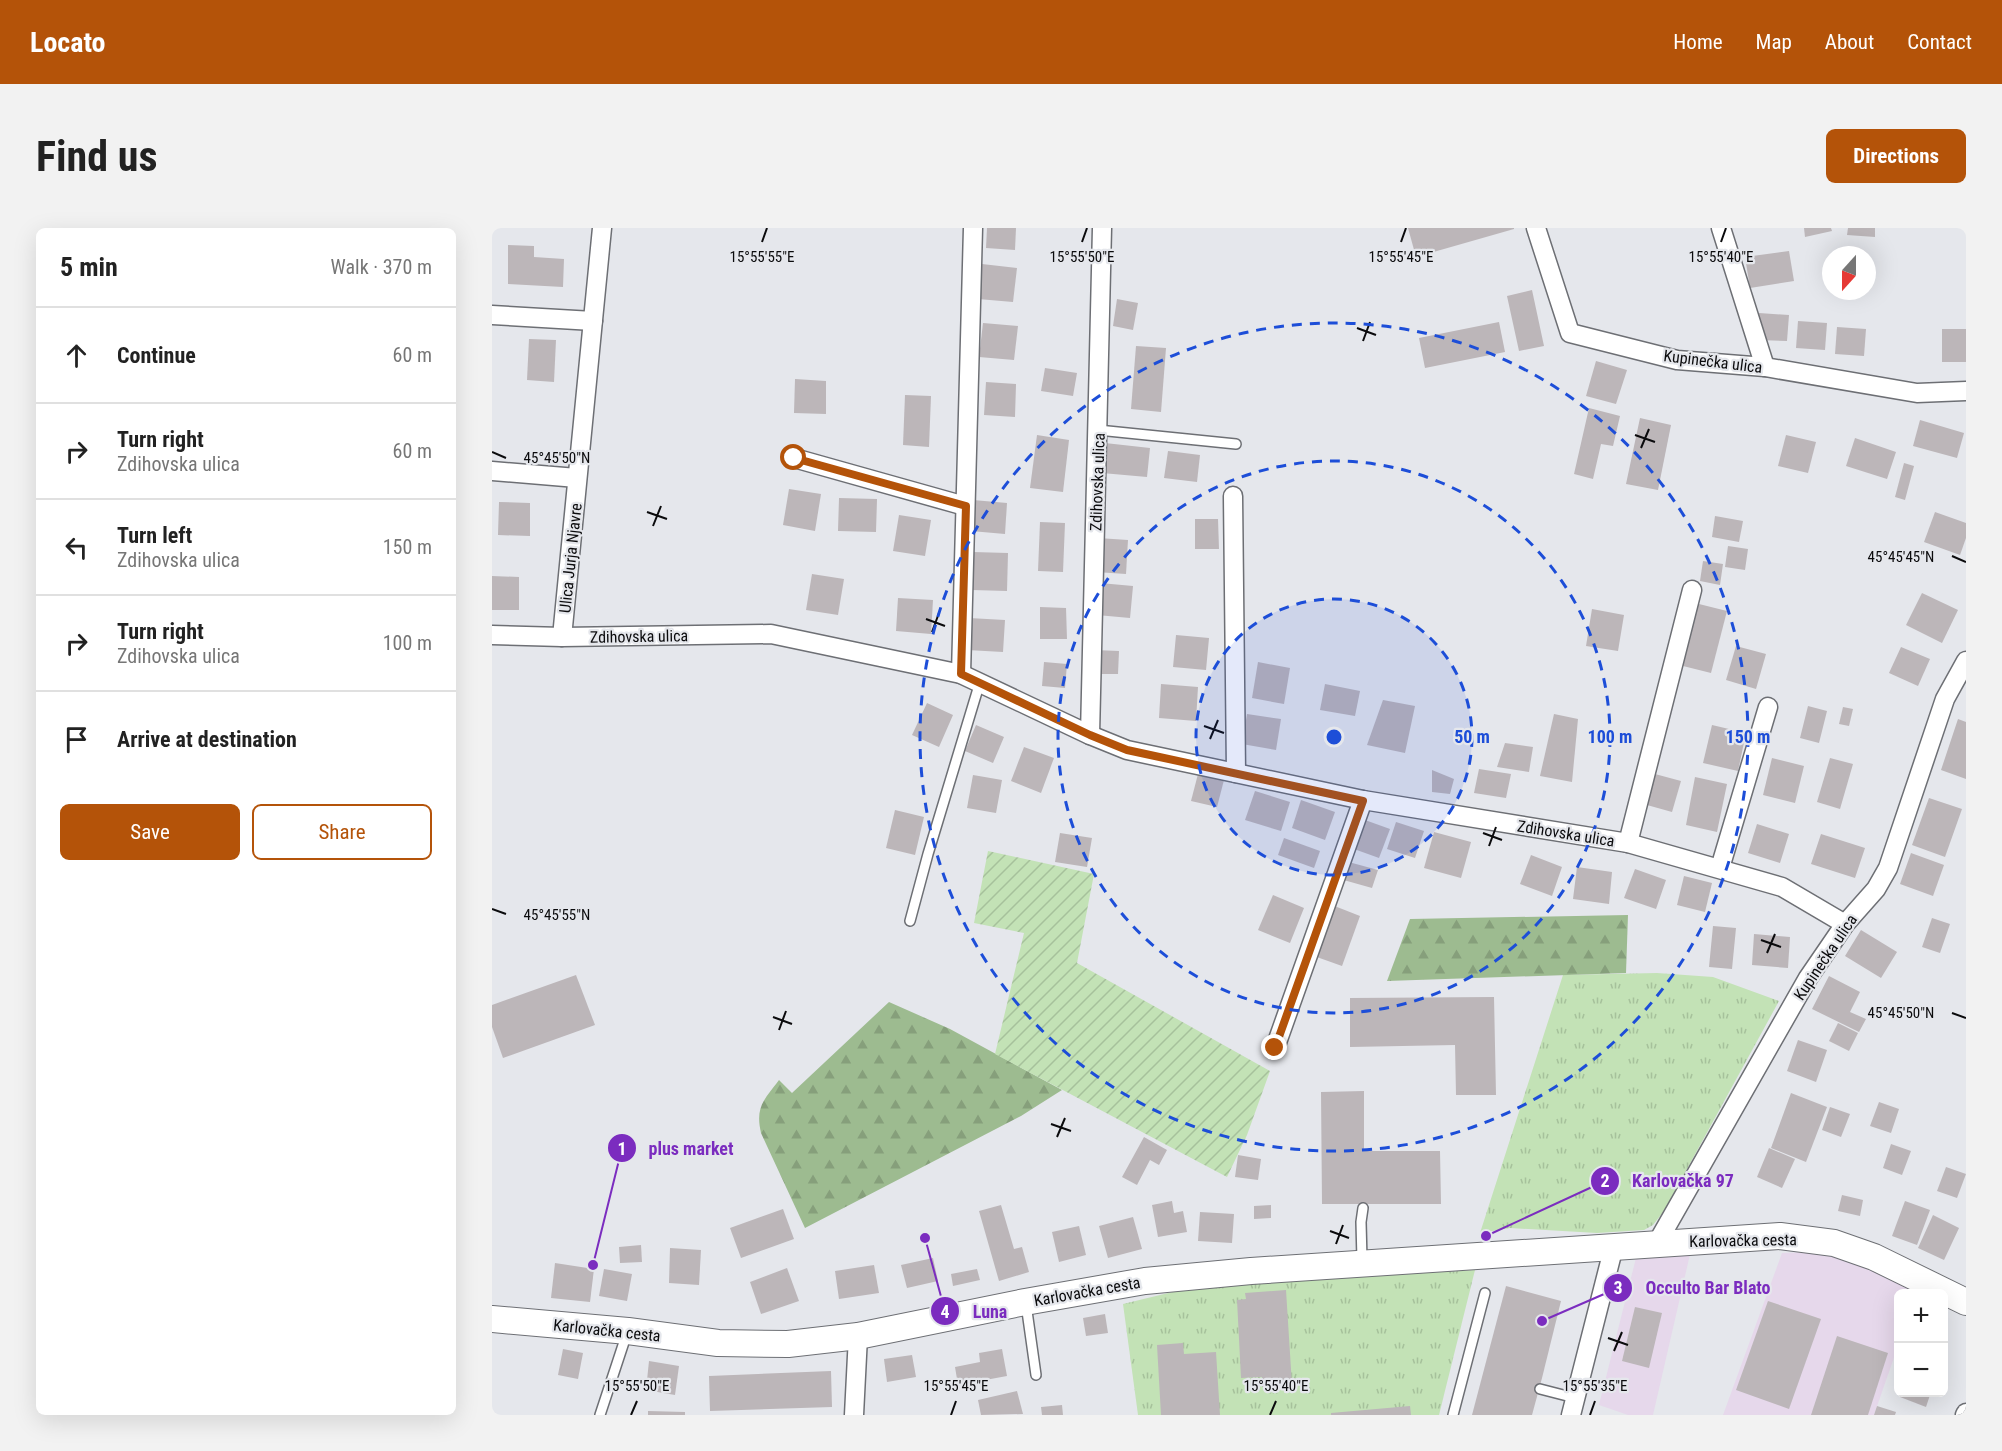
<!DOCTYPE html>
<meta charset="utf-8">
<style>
:root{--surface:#fff;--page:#f2f2f2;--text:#222;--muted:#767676;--line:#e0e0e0;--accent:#b45309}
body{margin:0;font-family:"Roboto Condensed",sans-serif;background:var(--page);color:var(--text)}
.controls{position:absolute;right:18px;bottom:18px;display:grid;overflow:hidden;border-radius:9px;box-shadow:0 6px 24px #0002}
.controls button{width:54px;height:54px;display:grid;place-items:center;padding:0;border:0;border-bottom:2px solid var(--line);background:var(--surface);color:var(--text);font:30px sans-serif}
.compass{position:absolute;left:1330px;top:18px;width:54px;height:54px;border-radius:50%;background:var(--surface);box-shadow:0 6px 24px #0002;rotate:201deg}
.stop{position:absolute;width:18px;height:18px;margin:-14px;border:4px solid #b45309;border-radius:50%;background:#fff}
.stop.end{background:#b45309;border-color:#fff;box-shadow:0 2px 6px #0008}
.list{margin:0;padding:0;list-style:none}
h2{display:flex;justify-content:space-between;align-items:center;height:78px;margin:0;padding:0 24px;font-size:26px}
h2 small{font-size:20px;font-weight:400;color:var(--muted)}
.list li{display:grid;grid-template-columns:39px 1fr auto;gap:18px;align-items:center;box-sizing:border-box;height:96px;padding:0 24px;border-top:2px solid var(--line)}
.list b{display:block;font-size:22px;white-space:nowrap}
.list p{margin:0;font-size:20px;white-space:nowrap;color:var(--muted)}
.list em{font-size:20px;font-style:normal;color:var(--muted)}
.actions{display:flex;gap:12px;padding:18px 24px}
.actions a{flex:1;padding:14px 0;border:2px solid var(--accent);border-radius:9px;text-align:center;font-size:21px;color:var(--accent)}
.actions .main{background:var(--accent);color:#fff}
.icon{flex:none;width:33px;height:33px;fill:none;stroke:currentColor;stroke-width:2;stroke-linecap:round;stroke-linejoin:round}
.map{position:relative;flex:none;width:1474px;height:1187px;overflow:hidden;border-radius:9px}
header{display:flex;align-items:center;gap:36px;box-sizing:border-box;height:84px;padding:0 30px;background:var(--accent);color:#fff}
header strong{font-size:28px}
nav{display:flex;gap:33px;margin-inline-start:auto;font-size:21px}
.intro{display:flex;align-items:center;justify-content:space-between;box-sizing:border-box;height:144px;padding:0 36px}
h1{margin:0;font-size:42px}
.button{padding:15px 27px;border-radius:9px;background:var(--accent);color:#fff;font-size:21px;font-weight:700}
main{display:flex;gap:36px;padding:0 36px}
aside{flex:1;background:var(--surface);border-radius:9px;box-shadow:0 6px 24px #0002}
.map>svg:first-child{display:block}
.commercial{fill:#e6d8eb}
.grass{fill:url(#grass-tufts)}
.forest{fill:url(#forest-firs)}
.garden{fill:url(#garden-furrows)}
.building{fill:#bcb6b9}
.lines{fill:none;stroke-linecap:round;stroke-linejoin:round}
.lane-casing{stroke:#6d6f74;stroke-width:12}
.street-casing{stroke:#6d6f74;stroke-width:21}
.secondary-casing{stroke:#6d6f74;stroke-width:28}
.lane{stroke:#fff;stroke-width:9}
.street{stroke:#fff;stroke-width:18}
.secondary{stroke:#fff;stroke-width:26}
.route{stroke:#b45309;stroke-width:8}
.ticks{fill:none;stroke:#0b0b0d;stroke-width:2}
.ring{fill:none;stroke:#1d4ed8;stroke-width:3;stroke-dasharray:10 8}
.labels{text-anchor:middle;stroke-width:4.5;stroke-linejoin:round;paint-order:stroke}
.street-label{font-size:16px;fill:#0b0b0d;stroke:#e5e7ec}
.ticks-label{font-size:15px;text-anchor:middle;fill:#0b0b0d;stroke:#e5e7ec;stroke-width:4.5;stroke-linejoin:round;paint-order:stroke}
.centre{fill:#1d4ed8;stroke:#e5e7ec;stroke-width:3}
.ring-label{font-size:18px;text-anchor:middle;font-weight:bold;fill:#1d4ed8;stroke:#e5e7ec;stroke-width:4.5;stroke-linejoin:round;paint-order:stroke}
.leader{fill:none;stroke:#7b2cbf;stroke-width:2}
.callout-dot{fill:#7b2cbf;stroke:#e5e7ec;stroke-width:2}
.mark-label{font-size:18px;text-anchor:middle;font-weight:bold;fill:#fff}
.callout-label{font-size:18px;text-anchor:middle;font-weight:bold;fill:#7b2cbf;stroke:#e5e7ec;stroke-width:4.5;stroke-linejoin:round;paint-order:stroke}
</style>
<header>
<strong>Locato</strong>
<nav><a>Home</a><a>Map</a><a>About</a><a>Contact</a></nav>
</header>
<div class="intro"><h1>Find us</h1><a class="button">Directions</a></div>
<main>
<aside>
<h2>5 min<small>Walk · 370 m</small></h2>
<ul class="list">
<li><svg class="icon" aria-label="ahead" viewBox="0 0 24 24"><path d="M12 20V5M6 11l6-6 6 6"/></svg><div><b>Continue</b></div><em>60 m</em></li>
<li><svg class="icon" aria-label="right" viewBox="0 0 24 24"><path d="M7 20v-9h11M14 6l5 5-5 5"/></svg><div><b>Turn right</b><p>Zdihovska ulica</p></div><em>60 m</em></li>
<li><svg class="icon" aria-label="left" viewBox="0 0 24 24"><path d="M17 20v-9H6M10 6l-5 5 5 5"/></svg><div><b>Turn left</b><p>Zdihovska ulica</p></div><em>150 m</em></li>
<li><svg class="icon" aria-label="right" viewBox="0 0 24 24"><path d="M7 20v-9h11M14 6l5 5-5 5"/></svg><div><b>Turn right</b><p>Zdihovska ulica</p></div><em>100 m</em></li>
<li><svg class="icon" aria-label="arrive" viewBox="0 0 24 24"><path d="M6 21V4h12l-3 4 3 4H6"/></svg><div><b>Arrive at destination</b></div></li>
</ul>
<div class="actions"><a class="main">Save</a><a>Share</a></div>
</aside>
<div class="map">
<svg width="1474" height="1187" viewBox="0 0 1474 1187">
<defs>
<pattern id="grass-tufts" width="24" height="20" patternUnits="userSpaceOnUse" patternTransform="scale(1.5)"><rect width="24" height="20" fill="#c3e2b6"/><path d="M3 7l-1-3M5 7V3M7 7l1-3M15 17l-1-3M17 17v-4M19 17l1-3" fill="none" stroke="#a6c19b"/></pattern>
<pattern id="forest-firs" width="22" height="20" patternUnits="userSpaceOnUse" patternTransform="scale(1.5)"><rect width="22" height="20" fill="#9dbb90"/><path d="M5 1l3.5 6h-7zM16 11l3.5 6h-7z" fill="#869f7b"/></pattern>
<pattern id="garden-furrows" width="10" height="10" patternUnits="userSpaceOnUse" patternTransform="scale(1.5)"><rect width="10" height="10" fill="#c3e2b6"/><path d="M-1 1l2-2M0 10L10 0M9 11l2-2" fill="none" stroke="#a6c19b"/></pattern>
</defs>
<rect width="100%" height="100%" fill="#e5e7ec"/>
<g class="commercial">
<path d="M1199 1022 1161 1187H1136L1107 1177 1145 1026Z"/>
<path d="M1316 1024 1339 1026 1428 1059 1425 1065 1406 1066V1118L1382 1187H1231L1290 1025Z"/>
</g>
<g class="grass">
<path d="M1165 745 1221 749 1287 773 1172 983 1161 997 1152 1002 1105 1005 1018 1000 988 1005 1071 747Z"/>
<path d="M983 1042 947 1187H646L631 1076 701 1059Z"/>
</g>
<g class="forest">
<path d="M1136 687 1134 745 895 753 918 691Z"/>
<path d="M397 774 458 801 570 862 529 888 313 1000 269 905C263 879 272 872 287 852L300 865Z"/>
</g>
<path class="garden" d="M496 623 602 646 585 735 778 843 755 907 735 949 503 826 532 705 482 695Z"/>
<g class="building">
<path d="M495 0H524L523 22 494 20Z"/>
<path d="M916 0H1022V1L924 29Z"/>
<path d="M1312 0H1339L1340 3 1313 9Z"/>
<path d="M1356 0H1383V9L1355 7Z"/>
<path d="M16 17 42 18V29L72 31 71 59 16 56Z"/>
<path d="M1297 23 1302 53 1258 60 1253 29Z"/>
<path d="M490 36 525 40 521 74 486 71Z"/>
<path d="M1040 62 1052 118 1027 123 1015 68Z"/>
<path d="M625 71 646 75 641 102 621 98Z"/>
<path d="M1267 85 1297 87 1295 113 1266 112Z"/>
<path d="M1306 93 1335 95 1333 122 1304 120Z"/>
<path d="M1007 94 1013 124 933 140 927 110Z"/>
<path d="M491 95 526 98 522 132 487 129Z"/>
<path d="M1345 99 1374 101 1372 128 1343 126Z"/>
<rect x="1450" y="101" width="24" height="33"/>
<path d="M37 111 64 112 62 154 35 152Z"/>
<path d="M644 118 674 120 669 184 639 181Z"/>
<path d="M1104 133 1135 142 1124 176 1094 168Z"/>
<path d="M553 140 585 145 581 168 549 163Z"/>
<path d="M303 151 334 153V186L302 185Z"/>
<path d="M494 154 524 156 523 189 492 187Z"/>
<path d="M413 167 439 168 437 219 411 217Z"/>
<path d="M1097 180 1128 188 1121 218 1109 216 1101 251 1082 246Z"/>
<path d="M1148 190 1179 197 1166 262 1134 256Z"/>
<path d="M1428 192 1472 205 1465 230 1421 218Z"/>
<path d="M545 207 577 212 571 264 538 260Z"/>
<path d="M1294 207 1324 214 1316 245 1286 238Z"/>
<path d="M1363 210 1404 224 1395 251 1354 238Z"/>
<path d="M613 215 658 220 655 249 610 245Z"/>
<path d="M676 223 708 227 705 254 672 250Z"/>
<path d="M1412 235 1422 238 1413 272 1403 269Z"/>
<path d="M297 261 329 266 323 303 291 297Z"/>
<path d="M347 270 385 271 384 304 346 303Z"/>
<path d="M481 272 515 275 513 306 479 303Z"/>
<path d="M7 274 38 275V308L6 307Z"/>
<path d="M1443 284 1474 295V310L1468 327 1432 314Z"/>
<path d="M407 287 439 292 433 328 401 323Z"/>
<path d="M1223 288 1251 293 1247 314 1220 309Z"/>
<path d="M703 291H726L727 321H703Z"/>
<path d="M548 294 573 295 571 344 546 343Z"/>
<path d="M606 310 636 312 634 346 604 344Z"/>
<path d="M1236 318 1256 321 1253 342 1233 339Z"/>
<path d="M481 324 516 325 515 363 480 362Z"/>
<path d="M1211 333 1231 336 1228 357 1208 353Z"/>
<path d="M320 346 352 351 346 387 314 382Z"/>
<path d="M0 348 27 349V382H0Z"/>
<path d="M608 355 641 358 638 390 605 387Z"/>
<path d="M1430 365 1466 382 1450 415 1414 397Z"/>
<path d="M406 370 441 372 439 406 404 403Z"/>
<path d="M1203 375 1235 383 1219 445 1187 437Z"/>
<path d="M548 379 574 380 575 411H548Z"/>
<path d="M1100 381 1132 387 1126 423 1094 418Z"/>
<path d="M477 390 513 392 511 424 475 422Z"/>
<path d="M684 407 717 410 714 442 681 439Z"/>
<path d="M1244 418 1274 426 1264 461 1234 452Z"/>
<path d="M1409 419 1438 431 1426 458 1397 445Z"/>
<path d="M602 422 627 423 626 446H601Z"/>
<path d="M552 434 575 436 573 460 550 458Z"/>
<path d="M766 434 798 440 792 476 760 470Z"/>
<path d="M669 456 706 459 704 493 667 490Z"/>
<path d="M833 456 868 463 863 488 828 482Z"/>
<path d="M891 472 923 478 913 525 875 517Z"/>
<path d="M435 475 461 487 447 519 420 507Z"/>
<path d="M1316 478 1335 483 1327 515 1308 510Z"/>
<path d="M1351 479 1361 481 1357 498 1347 496Z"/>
<path d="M755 486 789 491 784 522 750 516Z"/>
<path d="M1062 486 1086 491 1080 554 1048 548Z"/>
<path d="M1466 491 1474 494V551L1449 542Z"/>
<path d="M484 497 512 509 501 535 473 523Z"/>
<path d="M1220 497 1254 505 1246 543 1211 535Z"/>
<path d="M1013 515 1041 519 1037 544 1005 539Z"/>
<path d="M532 519 562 530 549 565 519 553Z"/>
<path d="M1280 530 1312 538 1303 575 1271 567Z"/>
<path d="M1338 530 1361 536 1348 581 1325 574Z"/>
<path d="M987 541 1019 546 1014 570 982 565Z"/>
<path d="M940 542 962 551 958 566 940 564Z"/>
<path d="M706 546 732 552 725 579 699 573Z"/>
<path d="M1163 546 1189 553 1180 584 1155 577Z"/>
<path d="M481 547 510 552 504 585 475 580Z"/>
<path d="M1203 549 1235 556 1225 604 1194 597Z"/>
<path d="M763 563 798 574 789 603 753 592Z"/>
<path d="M1437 570 1470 581 1453 629 1420 617Z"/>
<path d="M809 572 843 584 833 612 800 600Z"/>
<path d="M403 582 432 589 423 627 394 620Z"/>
<path d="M873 592 898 601 887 630 862 621Z"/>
<path d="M904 594 932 603 923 630 895 621Z"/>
<path d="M1265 596 1297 606 1288 635 1256 625Z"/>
<path d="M942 604 979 614 969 650 932 640Z"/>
<path d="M568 605 600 610 595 639 563 634Z"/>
<path d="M1329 606 1373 620 1363 650 1319 636Z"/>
<path d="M792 610 828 623 822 640 786 627Z"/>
<path d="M1419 625 1452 637 1441 668 1408 656Z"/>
<path d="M1039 627 1070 639 1060 668 1028 656Z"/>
<path d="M853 633 886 642 880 660 848 651Z"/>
<path d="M1085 639 1120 644 1117 676 1081 671Z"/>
<path d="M1143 641 1174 652 1164 681 1132 670Z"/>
<path d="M1192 648 1220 655 1213 684 1185 677Z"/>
<path d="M781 667 812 680 798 715 766 702Z"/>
<path d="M840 677 868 688 850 738 822 728Z"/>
<path d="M1440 690 1458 696 1448 725 1430 719Z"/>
<path d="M1221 698 1244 700 1240 741 1217 739Z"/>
<path d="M1369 702 1405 724 1389 750 1353 728Z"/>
<path d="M1262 706 1298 709 1296 740 1260 737Z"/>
<path d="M84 747 103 797 11 830 0 799V777Z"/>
<path d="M1337 748 1368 764 1358 784 1374 791 1367 804 1320 781Z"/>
<path d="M1002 769 1004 867H964L963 817 858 819V770Z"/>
<path d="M1346 795 1366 805 1357 823 1337 813Z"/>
<path d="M1306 812 1335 822 1324 854 1295 843Z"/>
<path d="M872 863V923H948L949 976H830L829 864Z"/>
<path d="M1299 865 1335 879 1314 934 1279 920Z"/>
<path d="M1387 874 1407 881 1399 905 1378 898Z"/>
<path d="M1338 879 1358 886 1349 909 1330 902Z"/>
<path d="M652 909 675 922 667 937 658 932 645 957 630 949Z"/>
<path d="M1399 916 1419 923 1410 947 1391 940Z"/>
<path d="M1277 920 1303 931 1290 960 1265 949Z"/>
<path d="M746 927 769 931 766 952 743 949Z"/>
<path d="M1454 939 1474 946 1465 970 1445 963Z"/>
<path d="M1350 967 1371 972 1368 988 1346 983Z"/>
<path d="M680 973 682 985 691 983 695 1004 666 1009 660 977Z"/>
<path d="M1413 973 1438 982 1425 1017 1400 1008Z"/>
<path d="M509 977 522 1021 530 1019 537 1044 507 1053 487 983Z"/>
<path d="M779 977V990L762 991V978Z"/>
<path d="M291 981 302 1011 249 1030 238 1000Z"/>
<path d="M708 984 742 986 740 1015 706 1013Z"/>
<path d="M1441 987 1467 1000 1452 1032 1426 1020Z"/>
<path d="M641 989 650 1021 616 1030 607 998Z"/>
<path d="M587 998 594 1027 567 1034 560 1004Z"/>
<path d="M149 1017 150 1034 128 1035 127 1019Z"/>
<path d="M178 1020 209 1022 207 1057 177 1055Z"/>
<path d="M441 1030 446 1053 415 1060 409 1037Z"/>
<path d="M63 1035 102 1041 98 1074 59 1070Z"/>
<path d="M382 1037 387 1065 347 1071 343 1043Z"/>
<path d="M295 1040 307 1073 269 1086 258 1054Z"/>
<path d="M112 1041 140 1046 135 1073 107 1068Z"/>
<path d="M485 1041 488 1052 461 1058 459 1046Z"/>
<path d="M1014 1058 1069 1073 1050 1150 1040 1187H980Z"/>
<path d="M794 1062 800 1157 770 1159V1149L749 1150 745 1072 754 1071 753 1065Z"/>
<path d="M1276 1073 1329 1091 1297 1181 1244 1162Z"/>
<path d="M1143 1079 1170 1085 1157 1140 1130 1133Z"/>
<path d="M613 1086 616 1105 594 1108 591 1090Z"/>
<path d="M1345 1108 1396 1125 1376 1187H1319Z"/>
<path d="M691 1115 692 1126 724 1124 728 1187H669L665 1117Z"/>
<path d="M71 1121 91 1125 86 1151 66 1147Z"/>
<path d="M510 1121 515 1148 466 1157 463 1139 488 1134 487 1125Z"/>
<path d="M420 1127 424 1149 395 1154 392 1131Z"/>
<path d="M157 1133 187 1138 183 1167 154 1162Z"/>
<path d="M339 1143 340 1179 218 1183 217 1148Z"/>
<path d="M525 1163 531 1186 489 1187 486 1172Z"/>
<path d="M1409 1164H1439L1434 1179 1408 1169Z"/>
<path d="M570 1177 571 1187H550L549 1179Z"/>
<path d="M918 1178 919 1187H839V1185Z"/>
<path d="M1385 1178 1404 1184 1403 1187H1382Z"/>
<path d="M156 1183 193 1184V1187H156Z"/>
</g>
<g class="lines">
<defs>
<g id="lane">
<path d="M606 202 744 216"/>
<path d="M418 693 436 626 488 454"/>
<path d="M870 1032 869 994 871 980"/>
<path d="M534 1076 544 1147"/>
<path d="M1048 1161 1083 1170"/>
<path d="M108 1187 135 1105"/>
<path d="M961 1187 993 1065"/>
</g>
<g id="street">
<path d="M1044 0 1078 105 1185 132 1273 139 1425 165 1474 163"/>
<path d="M1229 0 1273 139"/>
<path d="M0 87 101 93"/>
<path d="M302 230 473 278"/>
<path d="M0 243 85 250"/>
<path d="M741 268 744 545"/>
<path d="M0 407 70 409 279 406 469 446 598 507 635 522 871 572 1136 615 1290 659 1353 696"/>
<path d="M70 409 110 0"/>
<path d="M469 446 481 0"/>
<path d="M598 507 610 0"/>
<path d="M1136 615 1200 362"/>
<path d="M1228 640 1276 479"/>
<path d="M783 820 871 572"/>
<path d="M1165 1015 1316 750 1353 696 1384 661 1396 640 1453 471 1474 433"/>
<path d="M362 1187 366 1108"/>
<path d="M1079 1187 1122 1018"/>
<path d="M1473 1187 1474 1185"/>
</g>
<path id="secondary" d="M0 1091 136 1103 226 1115 296 1116 366 1108 533 1074 653 1053 759 1043 1288 1008 1342 1015 1382 1029 1474 1074"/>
</defs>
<use href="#lane" class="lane-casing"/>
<use href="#street" class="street-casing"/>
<use href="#secondary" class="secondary-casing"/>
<use href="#lane" class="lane"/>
<use href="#street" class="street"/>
<use href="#secondary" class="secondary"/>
</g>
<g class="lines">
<path class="route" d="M302 230 474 278 469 446 598 507 635 522 871 573 783 820"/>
</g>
<path class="ticks" d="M270 14 275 0M590 14 595 0M909 14 914 0M1229 14 1234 0M865 100 884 107M871 113 878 94M1143 207 1163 214M1149 220 1157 201M0 224 14 230M155 284 175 291M161 298 169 278M1460 328 1474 334M434 391 453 398M440 404 447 385M712 498 732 505M718 511 726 492M991 605 1010 612M997 618 1004 599M0 681 14 686M1269 712 1289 719M1275 725 1283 706M1460 785 1474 790M281 789 300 796M287 802 294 783M559 896 579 903M565 909 573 890M838 1003 857 1010M844 1016 851 997M1116 1110 1136 1117M1122 1123 1130 1104M139 1187 145 1173M459 1187 464 1173M778 1187 784 1173M1098 1187 1103 1173"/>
<circle cx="842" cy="509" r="138" fill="#1d4ed8" fill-opacity=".12"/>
<g class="ring">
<circle cx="842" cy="509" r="138"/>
<circle cx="842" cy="509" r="276"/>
<circle cx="842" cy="509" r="414"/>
</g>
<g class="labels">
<g class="street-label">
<text transform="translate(1221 133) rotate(7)" y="6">Kupinečka ulica</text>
<text transform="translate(605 254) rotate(-88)" y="6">Zdihovska ulica</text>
<text transform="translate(78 330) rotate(-84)" y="6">Ulica Jurja Njavre</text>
<text transform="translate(147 408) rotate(-1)" y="6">Zdihovska ulica</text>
<text transform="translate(1074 605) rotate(9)" y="6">Zdihovska ulica</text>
<text transform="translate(1333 729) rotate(-56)" y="6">Kupinečka ulica</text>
<text transform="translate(1251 1012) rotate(-1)" y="6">Karlovačka cesta</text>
<text transform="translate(595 1063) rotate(-10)" y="6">Karlovačka cesta</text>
<text transform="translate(115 1102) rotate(6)" y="6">Karlovačka cesta</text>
</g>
</g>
<g class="ticks-label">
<text x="270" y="34">15°55'55"E</text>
<text x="590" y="34">15°55'50"E</text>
<text x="909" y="34">15°55'45"E</text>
<text x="1229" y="34">15°55'40"E</text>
<text x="65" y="235">45°45'50"N</text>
<text x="1409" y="334">45°45'45"N</text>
<text x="65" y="692">45°45'55"N</text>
<text x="1409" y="790">45°45'50"N</text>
<text x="145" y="1163">15°55'50"E</text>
<text x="464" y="1163">15°55'45"E</text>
<text x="784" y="1163">15°55'40"E</text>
<text x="1103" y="1163">15°55'35"E</text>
</g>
<circle cx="842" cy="509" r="9" class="centre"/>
<g class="ring-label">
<text x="980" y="515">50 m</text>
<text x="1118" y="515">100 m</text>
<text x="1256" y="515">150 m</text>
</g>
<path class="leader" d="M101 1037L130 920M994 1008L1113 953M1050 1093L1126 1060M433 1010L453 1083"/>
<g class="callout-dot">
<circle cx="101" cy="1037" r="6"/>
<circle cx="994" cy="1008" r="6"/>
<circle cx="1050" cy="1093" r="6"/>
<circle cx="433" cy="1010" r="6"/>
<circle cx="130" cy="920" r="15"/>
<circle cx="1113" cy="953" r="15"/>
<circle cx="1126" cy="1060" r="15"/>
<circle cx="453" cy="1083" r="15"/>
</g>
<g class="mark-label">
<text x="130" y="927">1</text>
<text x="1113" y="959">2</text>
<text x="1126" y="1066">3</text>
<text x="453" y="1090">4</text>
</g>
<g class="callout-label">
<text x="199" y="927">plus market</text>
<text x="1191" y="959">Karlovačka 97</text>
<text x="1216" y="1066">Occulto Bar Blato</text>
<text x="498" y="1090">Luna</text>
</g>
</svg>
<div class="controls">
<button>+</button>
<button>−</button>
</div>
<svg class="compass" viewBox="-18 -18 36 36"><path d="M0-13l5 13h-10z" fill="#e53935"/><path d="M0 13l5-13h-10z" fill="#767676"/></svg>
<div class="stop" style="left:302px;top:230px"></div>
<div class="stop end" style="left:783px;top:820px"></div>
</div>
</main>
